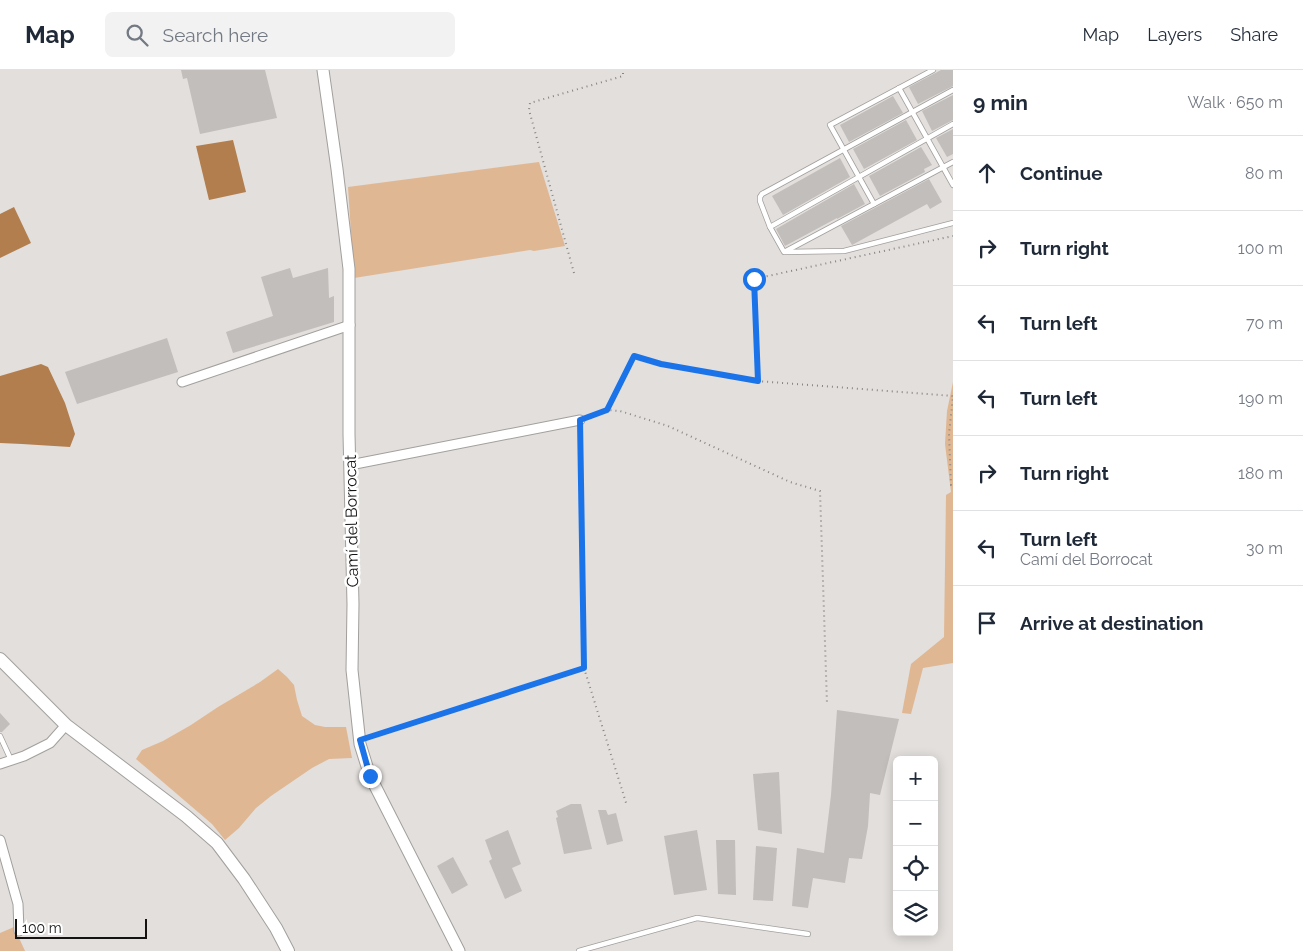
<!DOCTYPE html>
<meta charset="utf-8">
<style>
:root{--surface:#fff;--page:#f2f2f3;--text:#1f2937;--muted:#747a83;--line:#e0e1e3}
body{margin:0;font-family:Raleway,sans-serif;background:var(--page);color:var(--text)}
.controls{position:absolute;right:15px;bottom:15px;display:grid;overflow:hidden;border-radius:8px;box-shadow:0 2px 12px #0003}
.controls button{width:45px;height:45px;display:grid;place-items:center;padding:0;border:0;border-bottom:1px solid var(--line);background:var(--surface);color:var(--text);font:25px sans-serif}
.scale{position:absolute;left:15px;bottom:12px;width:132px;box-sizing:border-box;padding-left:5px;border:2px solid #141312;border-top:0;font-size:14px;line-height:18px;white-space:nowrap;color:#141312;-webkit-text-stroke:4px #fff;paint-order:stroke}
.stop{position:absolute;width:15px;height:15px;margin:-11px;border:4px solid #1a73e8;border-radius:50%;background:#fff}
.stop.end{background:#1a73e8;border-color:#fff;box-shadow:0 1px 5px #0008}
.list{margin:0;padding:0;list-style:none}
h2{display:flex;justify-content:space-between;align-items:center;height:65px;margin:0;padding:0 20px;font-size:21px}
h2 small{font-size:16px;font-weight:400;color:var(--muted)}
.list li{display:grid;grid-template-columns:32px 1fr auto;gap:15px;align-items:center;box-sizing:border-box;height:75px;padding:0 20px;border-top:1px solid var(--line)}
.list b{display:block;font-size:19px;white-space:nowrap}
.list p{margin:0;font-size:16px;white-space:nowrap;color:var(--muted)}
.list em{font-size:16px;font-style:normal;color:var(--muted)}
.icon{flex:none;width:28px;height:28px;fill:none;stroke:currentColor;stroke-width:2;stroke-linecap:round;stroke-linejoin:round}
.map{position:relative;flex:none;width:953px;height:881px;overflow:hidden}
header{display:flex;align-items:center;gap:30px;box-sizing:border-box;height:70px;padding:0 25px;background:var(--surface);border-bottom:1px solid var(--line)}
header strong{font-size:24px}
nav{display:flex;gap:28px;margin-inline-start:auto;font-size:18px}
.search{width:350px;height:45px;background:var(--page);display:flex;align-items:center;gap:12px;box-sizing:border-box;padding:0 18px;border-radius:8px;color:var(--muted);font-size:19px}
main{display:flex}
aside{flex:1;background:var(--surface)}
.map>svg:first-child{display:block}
.green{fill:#e0b793}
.water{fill:#b37e4d}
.building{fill:#c1bebb}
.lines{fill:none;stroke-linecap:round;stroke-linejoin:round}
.service-casing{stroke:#a29f9d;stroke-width:6}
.minor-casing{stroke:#a29f9d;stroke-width:11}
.tertiary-casing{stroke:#a29f9d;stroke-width:13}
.secondary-casing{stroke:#a29f9d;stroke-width:14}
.path{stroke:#878583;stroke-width:2;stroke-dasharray:1 4;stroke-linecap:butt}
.service{stroke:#fff;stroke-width:4.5}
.minor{stroke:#fff;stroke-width:9}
.tertiary{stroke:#fff;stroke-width:11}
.secondary{stroke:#fff;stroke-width:12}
.route{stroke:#1a73e8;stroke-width:6}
.labels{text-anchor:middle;stroke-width:5;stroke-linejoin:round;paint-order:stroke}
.street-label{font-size:16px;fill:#141312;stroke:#fff}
</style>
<header>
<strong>Map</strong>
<div class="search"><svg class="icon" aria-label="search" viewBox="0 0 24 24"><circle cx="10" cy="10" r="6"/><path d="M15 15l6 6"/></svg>Search here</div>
<nav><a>Map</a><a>Layers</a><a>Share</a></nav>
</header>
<main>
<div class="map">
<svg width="953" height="881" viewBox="0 0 953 881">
<rect width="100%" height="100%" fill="#e2dfdc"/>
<g class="green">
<path d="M539 92 565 176 534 181 530 180 354 208 348 117Z"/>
<path d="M953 312V593L923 598 911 644 902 643 911 594 944 567 946 425 951 422 945 374 947 341Z"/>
<path d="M278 599 287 607 294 615 297 630 302 646 315 655 325 657H346L352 688 329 689 312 698 271 726 256 738 239 758 225 770 212 754 136 689 142 680 163 671 191 655 218 637 260 612Z"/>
<path d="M14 857 25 881H0V863Z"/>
</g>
<g class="water">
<path d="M233 70 246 122 209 130 196 76Z"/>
<path d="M14 137 31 173 0 188V144Z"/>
<path d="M41 294 48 297 65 333 75 364 70 377 22 374 0 373V306Z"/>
</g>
<g class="building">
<path d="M181 0H265L277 48 200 64 187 8 183 9Z"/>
<path d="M941 0H953V16L918 34 909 17Z"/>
<path d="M953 25V50L932 61 922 41Z"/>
<path d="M893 26 903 43 849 72 840 55Z"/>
<path d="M906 50 917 70 864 99 853 79Z"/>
<path d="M953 59V84L947 87 936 68Z"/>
<path d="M921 77 932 95 924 99 925 102 880 126 869 106Z"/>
<path d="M840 88 850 107 783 145 772 126Z"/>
<path d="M929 109 942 132 930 139 927 134 852 175 841 156Z"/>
<path d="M854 114 865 134 837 149V148L785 176 776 159Z"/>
<path d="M290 198 293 208 328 198 329 228 334 226V252L233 283 226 262 273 246 261 207Z"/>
<path d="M167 268 178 302 77 334 65 302Z"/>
<path d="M837 640 899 649 880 725 870 723 868 756 862 789 849 788 845 813 813 808 808 838 792 836 797 778 824 783 831 725Z"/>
<path d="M0 643 10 654 2 662H0Z"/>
<path d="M779 702 782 764 758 760 753 704Z"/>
<path d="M571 734H581L592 779 564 784 556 748 558 747 556 741Z"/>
<path d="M598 740H606L608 745 616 743 623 771 607 775Z"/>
<path d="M508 760 521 794 512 798 522 821 505 829 489 791 492 789 485 770Z"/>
<path d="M697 760 707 820 674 825 664 766Z"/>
<path d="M716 770H735L736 825 718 824Z"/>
<path d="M756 776 777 778 773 831 753 830Z"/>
<path d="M453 787 468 815 452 824 437 796Z"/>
</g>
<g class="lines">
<defs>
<g id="service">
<path d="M899 18 953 115"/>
<path d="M953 20 762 124 760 127V131L770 157 784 182 844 181 953 153"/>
<path d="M874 134 830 55 933 0"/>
<path d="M770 157 953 54"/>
<path d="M786 181 953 92"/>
<path d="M0 666 11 690"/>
<path d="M579 881 697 848 808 864"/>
</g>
<g id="minor">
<path d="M182 312 350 255"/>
<path d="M350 395 580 350"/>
<path d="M0 694 24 686 50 673 66 655"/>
<path d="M0 770 18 834 19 861"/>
</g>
<path id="tertiary" d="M323 0 337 99 349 199V364L353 534 352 600 360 674 370 706 459 881"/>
<path id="secondary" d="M0 589 66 655 186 746 217 773 244 809 276 858 288 881"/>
</defs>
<use href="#service" class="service-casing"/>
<use href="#minor" class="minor-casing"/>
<use href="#tertiary" class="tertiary-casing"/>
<use href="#secondary" class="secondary-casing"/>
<g class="path">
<path d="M574 203 529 40 530 33 623 6V0"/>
<path d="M757 311 754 209 953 166"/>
<path d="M607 340 634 287 661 294 757 311 953 326 949 364 951 415 953 414"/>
<path d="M587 348 607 340 620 341 668 356 790 412 820 421 827 634"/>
<path d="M584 598 627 736"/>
<path d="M369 667 584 598 580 358"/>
</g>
<use href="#service" class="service"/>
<use href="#minor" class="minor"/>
<use href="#tertiary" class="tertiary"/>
<use href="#secondary" class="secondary"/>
</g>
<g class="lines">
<path class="route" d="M370 706 360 670 584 598 580 350 607 340 634 286 661 294 758 311 754 209"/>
</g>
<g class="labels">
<g class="street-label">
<text transform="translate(351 451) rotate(-91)" y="6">Camí del Borrocat</text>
</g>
</g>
</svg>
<div class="controls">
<button>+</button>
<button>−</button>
<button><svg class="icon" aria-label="locate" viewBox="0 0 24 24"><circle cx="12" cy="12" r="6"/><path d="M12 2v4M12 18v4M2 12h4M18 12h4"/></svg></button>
<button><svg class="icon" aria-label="layers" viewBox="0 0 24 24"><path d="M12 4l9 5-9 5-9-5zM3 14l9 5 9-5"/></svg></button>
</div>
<div class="scale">100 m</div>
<div class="stop" style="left:754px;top:209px"></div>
<div class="stop end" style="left:370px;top:706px"></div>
</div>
<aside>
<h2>9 min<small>Walk · 650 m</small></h2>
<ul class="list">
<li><svg class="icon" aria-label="ahead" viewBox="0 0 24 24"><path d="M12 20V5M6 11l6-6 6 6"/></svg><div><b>Continue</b></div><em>80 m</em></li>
<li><svg class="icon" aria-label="right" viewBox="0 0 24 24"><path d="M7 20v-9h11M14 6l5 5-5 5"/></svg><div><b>Turn right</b></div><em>100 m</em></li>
<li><svg class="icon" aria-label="left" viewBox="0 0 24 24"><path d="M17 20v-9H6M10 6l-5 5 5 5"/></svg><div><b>Turn left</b></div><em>70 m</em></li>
<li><svg class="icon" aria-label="left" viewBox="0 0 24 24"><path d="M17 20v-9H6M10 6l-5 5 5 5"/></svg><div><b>Turn left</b></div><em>190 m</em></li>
<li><svg class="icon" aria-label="right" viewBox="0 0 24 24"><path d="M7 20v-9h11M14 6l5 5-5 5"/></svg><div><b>Turn right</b></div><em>180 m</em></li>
<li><svg class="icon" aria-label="left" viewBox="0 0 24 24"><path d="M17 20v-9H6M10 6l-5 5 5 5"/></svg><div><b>Turn left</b><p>Camí del Borrocat</p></div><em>30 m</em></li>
<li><svg class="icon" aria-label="arrive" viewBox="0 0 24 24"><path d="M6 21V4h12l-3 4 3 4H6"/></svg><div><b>Arrive at destination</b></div></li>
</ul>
</aside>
</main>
